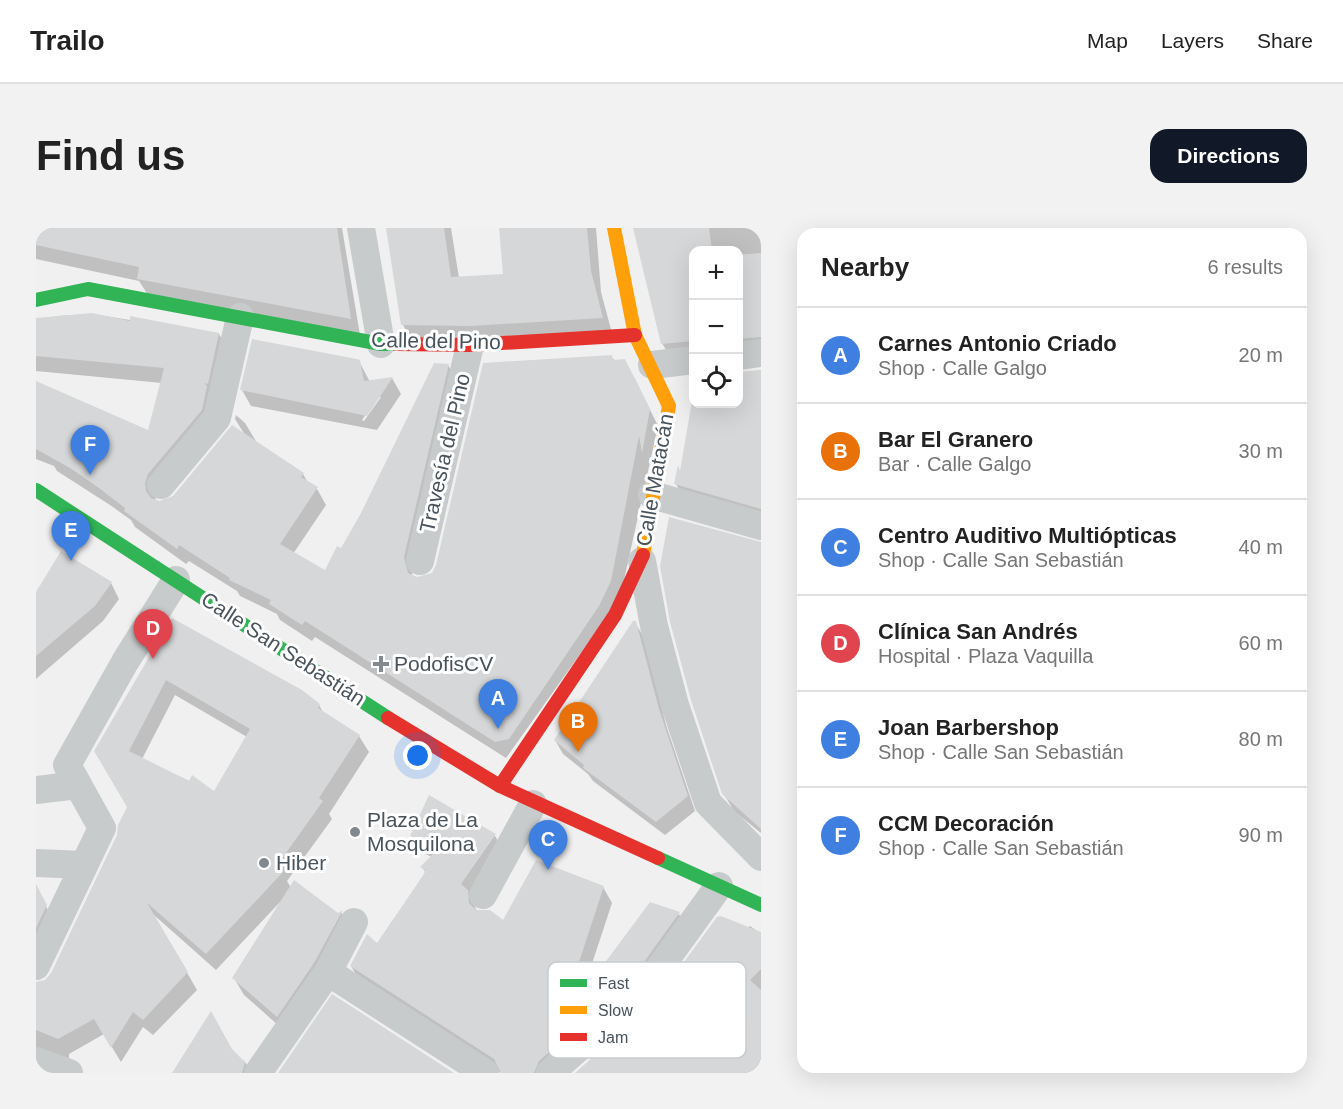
<!DOCTYPE html>
<meta charset="utf-8">
<style>
:root{--surface:#fff;--page:#f2f2f2;--text:#222;--muted:#767676;--line:#e0e0e0;--accent:#111827}
body{margin:0;font-family:Helvetica,sans-serif;background:var(--page);color:var(--text)}
.controls{position:absolute;right:18px;top:18px;display:grid;overflow:hidden;border-radius:12px;box-shadow:0 6px 24px #0002}
.controls button{width:54px;height:54px;display:grid;place-items:center;padding:0;border:0;border-bottom:2px solid var(--line);background:var(--surface);color:var(--text);font:30px sans-serif}
.you{position:absolute;left:382px;top:528px;width:21px;height:21px;margin:-15px;border:4px solid #fff;border-radius:50%;background:#1a73e8;box-shadow:0 0 0 9px #1a73e833}
.badge{display:grid;place-items:center;width:39px;height:39px;border-radius:50%;background:var(--accent);color:#fff;font-size:20px;font-weight:700}
.pin{position:absolute;translate:-50% -50px;filter:drop-shadow(0 2px 3px #0008)}
.pin::after{content:'';position:absolute;top:32px;width:21px;height:18px;background:inherit;clip-path:polygon(0 0,100% 0,50% 100%)}
.list{margin:0;padding:0;list-style:none}
h2{display:flex;justify-content:space-between;align-items:center;height:78px;margin:0;padding:0 24px;font-size:26px}
h2 small{font-size:20px;font-weight:400;color:var(--muted)}
.list li{display:grid;grid-template-columns:39px 1fr auto;gap:18px;align-items:center;box-sizing:border-box;height:96px;padding:0 24px;border-top:2px solid var(--line)}
.list b{display:block;font-size:22px;white-space:nowrap}
.list p{margin:0;font-size:20px;white-space:nowrap;color:var(--muted)}
.list em{font-size:20px;font-style:normal;color:var(--muted)}
.icon{flex:none;width:33px;height:33px;fill:none;stroke:currentColor;stroke-width:2;stroke-linecap:round;stroke-linejoin:round}
.map{position:relative;flex:none;width:725px;height:845px;overflow:hidden;border-radius:18px}
header{display:flex;align-items:center;gap:36px;box-sizing:border-box;height:84px;padding:0 30px;background:var(--surface);border-bottom:2px solid var(--line)}
header strong{font-size:28px}
nav{display:flex;gap:33px;margin-inline-start:auto;font-size:21px}
.intro{display:flex;align-items:center;justify-content:space-between;box-sizing:border-box;height:144px;padding:0 36px}
h1{margin:0;font-size:42px}
.button{padding:15px 27px;border-radius:18px;background:var(--accent);color:#fff;font-size:21px;font-weight:700}
main{display:flex;gap:36px;padding:0 36px}
aside{flex:1;background:var(--surface);border-radius:18px;box-shadow:0 6px 24px #0002}
.map>svg:first-child{display:block}
.shadow{fill:#0003;fill-rule:evenodd}
.building{fill:#d6d7d8;fill-rule:evenodd}
.lines{fill:none;stroke-linecap:round;stroke-linejoin:round}
.street{stroke:#c8cbcc;stroke-width:28}
.fast{stroke:#30b455;stroke-width:14}
.slow{stroke:#ff9f0a;stroke-width:14}
.jam{stroke:#e5322d;stroke-width:14}
.poi-dot{fill:#838a8f;stroke:#fff;stroke-width:2}
.labels{text-anchor:middle;stroke-width:6;stroke-linejoin:round;paint-order:stroke}
.street-label{font-size:21px;fill:#49535b;stroke:#fff}
.poi-label{font-size:21px;fill:#49535b;stroke:#fff;text-anchor:start}
.key{fill:#fff;stroke:#c8cbce;stroke-width:1.5}
.key-label{font-size:16px;fill:#49535b}
</style>
<header>
<strong>Trailo</strong>
<nav><a>Map</a><a>Layers</a><a>Share</a></nav>
</header>
<div class="intro"><h1>Find us</h1><a class="button">Directions</a></div>
<main>
<div class="map">
<svg width="725" height="845" viewBox="0 0 725 845">
<rect width="100%" height="100%" fill="#f0f0f0"/>
<g class="shadow">
<path d="M0 0H306L324 107 112 67 103 53 0 31Z"/>
<path d="M351 0H415L423 50 468 48 464 0H560L565 64 577 109 378 117 367 97Z"/>
<path d="M598 0H725V124L702 126V22H658V129L635 131 626 115Z"/>
<path d="M56 86 183 106 192 122 181 171 121 264 119 273 123 275 138 269 209 207 199 191 200 187 209 195 221 215 267 246 272 255 281 261 290 277 257 326 289 344 305 322 412 137 421 153 376 347 379 350 397 346 575 129 598 149 622 198 584 370 470 530 279 409 276 413 244 392 241 386 204 368 201 363 153 333 150 336 99 299 95 292 74 277 21 243 18 238 0 231V154L113 204 126 155 0 143V93L22 88Z"/>
<path d="M323 133 334 154 356 150 365 166 341 202 215 178 206 162ZM342 169H345L328 193 326 192Z"/>
<path d="M725 142V293L649 271 640 256 645 247 658 176H702L704 146Z"/>
<path d="M720 315H725V605L698 583 688 566Z"/>
<path d="M75 355 83 371 67 393 0 451V366Z"/>
<path d="M136 392 283 477 288 486 323 508 333 524 293 586 296 591 251 653 255 660 302 687 305 684 315 700 251 805 208 767 198 750 245 673 180 742 118 687 161 762 117 807 107 799 85 834 68 806 33 826V840L0 836V756L10 753 16 746 82 608 92 579 60 523ZM139 467 211 509 179 565 106 531Z"/>
<path d="M599 395 608 409 630 497 659 583 629 607 557 553 552 546 527 526 519 512Z"/>
<path d="M393 569 459 608 469 624 435 671 441 683 467 695 567 659 576 675 546 766 643 686 652 702 517 845H465L325 755 315 738 341 718 390 645 386 639 396 629 385 624 376 608Z"/>
<path d="M0 660 19 695 0 738Z"/>
<path d="M714 698 725 706V845H541Z"/>
<path d="M196 823 209 834 216 845H138Z"/>
</g>
<g class="building">
<path d="M0 0H301L315 91 101 51 103 39 0 17Z"/>
<path d="M350 0H408L415 49 467 46 463 0H551L555 43 567 90 434 98 365 97Z"/>
<path d="M597 0H673L676 22H657V113L625 116Z"/>
<path d="M725 25V109L702 111V27Z"/>
<path d="M56 85 94 93V88L183 105 172 156 168 155 171 158 166 182 112 246 109 255 110 263 115 270 123 273 137 268 196 197 268 245 265 249 282 259 244 316 289 342 301 318 305 320 324 287 398 135 413 136 368 329 372 345 381 349 396 345 400 337 447 135 576 127 577 132 589 131 614 181 606 225 603 208 575 353 563 378 473 511 459 514 269 393 266 397 233 376 235 372 193 352 194 350 143 317 141 321 88 283 89 280 63 260 34 240 0 221V153L112 202 128 140 0 128V90Z"/>
<path d="M216 111 321 131 324 132 328 153 357 149 331 188 204 162Z"/>
<path d="M725 142V281L638 256 642 237 644 243 657 167V176H702V144Z"/>
<path d="M633 289 725 314V601L686 566 655 472 634 394 624 338Z"/>
<path d="M25 323 76 354 59 378 0 428V364Z"/>
<path d="M136 390 266 462 284 476 282 480 324 507 283 570 287 573 240 639 247 644 170 726 111 675 152 744 107 792 97 784 75 820 58 791 22 811 0 802V754L9 752 15 745 81 607 82 597 91 579 58 523ZM130 452 214 501 178 563 156 547 153 553 93 523Z"/>
<path d="M597 393H600L623 481 652 568 620 594 547 540 548 537 518 512Z"/>
<path d="M393 567 460 606 425 656 432 662 433 675 440 682H454L467 692 500 632 568 658 522 798 614 674 644 684 595 752 503 833 498 845H465L458 831 314 738 331 706 341 715 388 646 389 642 384 639 402 621 374 608Z"/>
<path d="M258 652 302 685 307 682 278 735 241 789 196 750Z"/>
<path d="M0 656 11 677 0 700Z"/>
<path d="M685 688 725 704V741L714 752 725 762V845H539L618 775 681 689Z"/>
<path d="M296 766 418 845H242Z"/>
<path d="M175 783 196 821 209 834 206 845H136Z"/>
</g>
<g class="lines">
<g class="street">
<path d="M325 0 345 116"/>
<path d="M702 128 725 125"/>
<path d="M616 137 658 132"/>
<path d="M125 257 181 190 204 89"/>
<path d="M616 267 725 298"/>
<path d="M384 333 434 117"/>
<path d="M606 333 618 398 639 477 672 575 725 629"/>
<path d="M0 562 42 557"/>
<path d="M0 635 48 637"/>
<path d="M447 667 497 576"/>
<path d="M0 738 66 600 31 537 89 434 140 352"/>
<path d="M292 744 449 845"/>
<path d="M0 833 33 845"/>
<path d="M222 845 292 744 318 694"/>
<path d="M514 845 607 763 683 658"/>
</g>
<g class="fast">
<path d="M0 72 52 61 345 116H361"/>
<path d="M0 262 352 490"/>
<path d="M622 630 725 677"/>
</g>
<path class="slow" d="M578 0 599 107 633 178 607 327"/>
<g class="jam">
<path d="M361 116 434 117 599 107"/>
<path d="M352 490 464 558 622 630"/>
<path d="M464 558 579 387 607 327"/>
</g>
</g>
<g class="poi-dot">
<path d="M342 427h6v6h6v6h-6v6h-6v-6h-6v-6h6z"/>
<circle cx="319" cy="604" r="6"/>
<circle cx="228" cy="635" r="6"/>
</g>
<g class="labels">
<g class="street-label">
<text transform="translate(400 113) rotate(1)" y="7">Calle del Pino</text>
<text transform="translate(409 225) rotate(-77)" y="7">Travesía del Pino</text>
<text transform="translate(619 252) rotate(-80)" y="7">Calle Matacán</text>
<text transform="translate(247 421) rotate(33)" y="7">Calle San Sebastián</text>
</g>
<g class="poi-label">
<text x="358" y="443">PodofisCV</text>
<text x="331" y="599">Plaza de La<tspan x="331" dy="24">Mosquilona</tspan></text>
<text x="240" y="642">Hiber</text>
</g>
</g>
<rect x="512" y="734" width="198" height="96" rx="9" class="key"/>
<rect x="524" y="751" width="27" height="8" fill="#30b455"/>
<rect x="524" y="778" width="27" height="8" fill="#ff9f0a"/>
<rect x="524" y="805" width="27" height="8" fill="#e5322d"/>
<g class="key-label">
<text x="562" y="761">Fast</text>
<text x="562" y="788">Slow</text>
<text x="562" y="815">Jam</text>
</g>
</svg>
<div class="controls">
<button>+</button>
<button>−</button>
<button><svg class="icon" aria-label="locate" viewBox="0 0 24 24"><circle cx="12" cy="12" r="6"/><path d="M12 2v4M12 18v4M2 12h4M18 12h4"/></svg></button>
</div>
<div class="you"></div>
<div class="pin badge" style="left:462px;top:501px;background:#3f7fe0">A</div>
<div class="pin badge" style="left:542px;top:524px;background:#e8710a">B</div>
<div class="pin badge" style="left:512px;top:642px;background:#3f7fe0">C</div>
<div class="pin badge" style="left:117px;top:431px;background:#e0444e">D</div>
<div class="pin badge" style="left:35px;top:333px;background:#3f7fe0">E</div>
<div class="pin badge" style="left:54px;top:247px;background:#3f7fe0">F</div>
</div>
<aside>
<h2>Nearby<small>6 results</small></h2>
<ul class="list">
<li><span class="badge" style="background:#3f7fe0">A</span><div><b>Carnes Antonio Criado</b><p>Shop · Calle Galgo</p></div><em>20 m</em></li>
<li><span class="badge" style="background:#e8710a">B</span><div><b>Bar El Granero</b><p>Bar · Calle Galgo</p></div><em>30 m</em></li>
<li><span class="badge" style="background:#3f7fe0">C</span><div><b>Centro Auditivo Multiópticas</b><p>Shop · Calle San Sebastián</p></div><em>40 m</em></li>
<li><span class="badge" style="background:#e0444e">D</span><div><b>Clínica San Andrés</b><p>Hospital · Plaza Vaquilla</p></div><em>60 m</em></li>
<li><span class="badge" style="background:#3f7fe0">E</span><div><b>Joan Barbershop</b><p>Shop · Calle San Sebastián</p></div><em>80 m</em></li>
<li><span class="badge" style="background:#3f7fe0">F</span><div><b>CCM Decoración</b><p>Shop · Calle San Sebastián</p></div><em>90 m</em></li>
</ul>
</aside>
</main>
